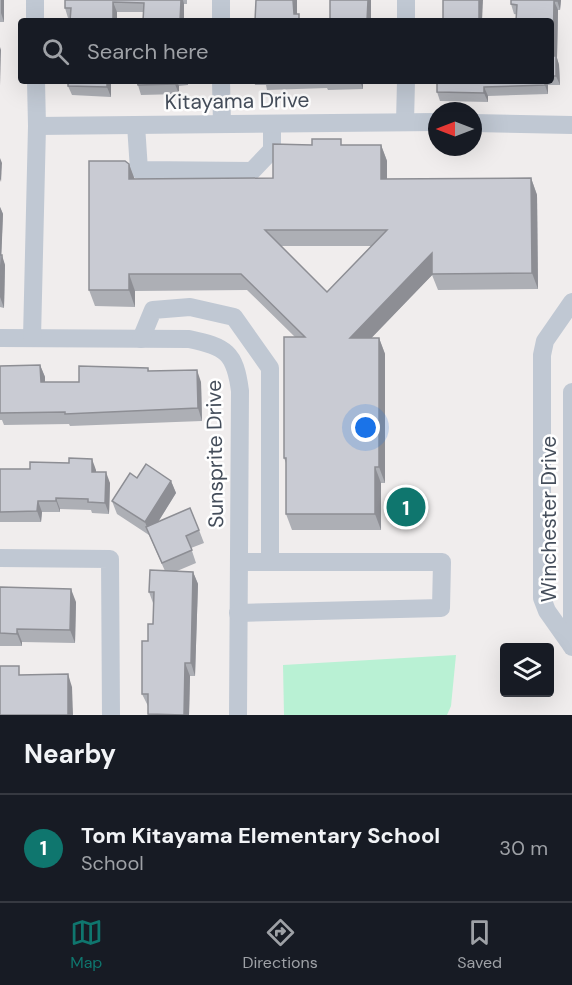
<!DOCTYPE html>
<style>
:root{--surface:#171b24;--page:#20242c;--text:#f1f3f6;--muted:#9ea1a6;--line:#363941;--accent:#0f766e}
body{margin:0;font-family:"DM Sans",sans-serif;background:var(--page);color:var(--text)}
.controls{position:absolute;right:18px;bottom:18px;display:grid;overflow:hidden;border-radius:6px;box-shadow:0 6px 24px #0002}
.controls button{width:54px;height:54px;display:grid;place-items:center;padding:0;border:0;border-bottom:2px solid var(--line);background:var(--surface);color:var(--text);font:30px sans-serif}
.compass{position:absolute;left:428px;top:102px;width:54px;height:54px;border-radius:50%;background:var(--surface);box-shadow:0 6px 24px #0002;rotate:270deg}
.you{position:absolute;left:366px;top:428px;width:21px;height:21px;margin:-15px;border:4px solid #fff;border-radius:50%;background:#1a73e8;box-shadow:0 0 0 9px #1a73e833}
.badge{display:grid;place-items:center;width:39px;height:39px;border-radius:50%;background:var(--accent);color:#fff;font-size:20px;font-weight:700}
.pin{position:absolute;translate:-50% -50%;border:3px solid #fff;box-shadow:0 2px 6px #0006}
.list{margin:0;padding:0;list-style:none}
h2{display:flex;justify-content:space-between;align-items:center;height:78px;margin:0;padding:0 24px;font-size:26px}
h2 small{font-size:20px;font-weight:400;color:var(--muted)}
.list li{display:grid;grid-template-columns:39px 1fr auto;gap:18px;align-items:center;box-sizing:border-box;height:108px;padding:0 24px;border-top:2px solid var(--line)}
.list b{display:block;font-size:22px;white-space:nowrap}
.list p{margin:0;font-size:20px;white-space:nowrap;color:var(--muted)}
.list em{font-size:20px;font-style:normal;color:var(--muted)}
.icon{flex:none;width:33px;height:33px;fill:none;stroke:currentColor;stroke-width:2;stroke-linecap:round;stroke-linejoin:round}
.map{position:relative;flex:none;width:572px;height:715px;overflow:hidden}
.search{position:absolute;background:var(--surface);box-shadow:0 6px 24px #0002;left:18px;right:18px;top:18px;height:66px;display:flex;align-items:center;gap:15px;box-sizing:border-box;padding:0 21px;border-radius:6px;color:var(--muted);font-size:22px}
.sheet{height:186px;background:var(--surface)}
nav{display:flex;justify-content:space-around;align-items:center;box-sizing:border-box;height:84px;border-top:2px solid var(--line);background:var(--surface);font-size:16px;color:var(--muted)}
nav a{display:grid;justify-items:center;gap:3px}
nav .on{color:var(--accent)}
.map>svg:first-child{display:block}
.green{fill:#b9f1d4}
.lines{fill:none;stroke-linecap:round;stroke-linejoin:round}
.minor{stroke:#c0c8d3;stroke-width:18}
.wall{fill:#adafb5;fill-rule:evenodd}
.shaded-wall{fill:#8d8e94}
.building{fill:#c9cbd3;stroke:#8d8e94;stroke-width:1.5;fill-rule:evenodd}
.labels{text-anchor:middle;stroke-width:5;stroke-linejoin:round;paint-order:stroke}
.street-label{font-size:21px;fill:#454e5b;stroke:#fff}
</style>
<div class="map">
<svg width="572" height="715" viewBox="0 0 572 715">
<rect width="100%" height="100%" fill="#f0eded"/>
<path class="green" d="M456 655 451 706 447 715H284L283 665Z"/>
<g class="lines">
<g class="minor">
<path d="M35 0V21"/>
<path d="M221 0V21"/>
<path d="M406 21V0"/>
<path d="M221 81 222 124"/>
<path d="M405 122 406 81"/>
<path d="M473 123 572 125"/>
<path d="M136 125 139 170 252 171 272 150V124"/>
<path d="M37 126 437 122"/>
<path d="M0 338 189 339C226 347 235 352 240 391L238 715"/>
<path d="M32 338 37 126 36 81"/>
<path d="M141 339 153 310 190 307 234 317 270 368V562"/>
<path d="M572 392V647"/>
<path d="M0 558 110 559 111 715"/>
<path d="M238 613 441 608 442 562H239"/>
<path d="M571 645 547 611 542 598V355L545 341 572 302"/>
</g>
</g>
<g class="wall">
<rect x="0" y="0" width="4" height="22"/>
<path d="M65 0H187V4H184V21H143V12H117L68 18 65 8Z"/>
<path d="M511 0H561L560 10H558L557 58 559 65 560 85H548V94L488 96V102L440 101 437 92V81H551V21L514 14 511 4Z"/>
<path d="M111 81V97L72 95 68 86Z"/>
<path d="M137 81H188V85L179 86V94L141 95 138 85Z"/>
<path d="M254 81H363V89L328 90 327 88 267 90 266 85H255Z"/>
<path d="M343 145H381L387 161V179L531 178 537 195 538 289 438 290 432 275 371 338H379L385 354V483H381V530H292L286 514V463L284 458 295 337 247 290 135 291V307L95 306 89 290 129 164 134 179 273 178ZM281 246H371L327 292Z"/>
<path d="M0 207 3 214 1 255 5 265 4 308 0 307Z"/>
<path d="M40 365 45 377V382H79L148 368 149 371 201 382 202 421 70 426 69 424 4 425 2 420H0V366Z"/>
<path d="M0 469 96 470V472L110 483 109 514 92 513 91 510 60 509V512H42L41 522H0Z"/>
<path d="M137 478 171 481 176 493 158 522 199 530 204 543 191 548 196 563 177 571 193 572 198 584 195 676H190L189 715H148V706L142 694 148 641 153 624V603L149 592 165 571 149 535 117 514 112 501Z"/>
<path d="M0 587 76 602 75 643 22 642V646H0Z"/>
</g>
<g class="shaded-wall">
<path d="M1 0H4V22L1 13Z"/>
<path d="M181 0H183L184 4V21H180Z"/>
<path d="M293 0H297V21L294 14Z"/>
<path d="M368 0H371V21H367Z"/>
<path d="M479 0H483L482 21H479Z"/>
<path d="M557 0H561L560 10Z"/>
<path d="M554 1 558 10 557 58 559 65 560 85 556 76 553 56Z"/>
<path d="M113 2 117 12V21H113Z"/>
<path d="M0 47 1 50 0 86Z"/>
<path d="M107 81H111V97L107 87Z"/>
<path d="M175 81H177L179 86V94L175 84Z"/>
<path d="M360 81H363V89Z"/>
<path d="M545 81H547L548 85V94L545 85Z"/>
<path d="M484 87 488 96V102L484 93Z"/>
<path d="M381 145 387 161V196L381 179Z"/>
<path d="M0 158 2 163 1 182 0 179Z"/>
<path d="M129 164 135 180 129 179Z"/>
<path d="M531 178 537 195 538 289 532 273Z"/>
<path d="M0 207 3 214 1 265 0 263Z"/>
<path d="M432 253 438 269 356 354 350 338Z"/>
<path d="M2 255 5 265 4 308 0 297Z"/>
<path d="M129 274 135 291V307L129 290Z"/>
<path d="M379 338 385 354V483L379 467Z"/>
<path d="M40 365 45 377V394L41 382Z"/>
<path d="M197 370 201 382 202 421 198 408Z"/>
<path d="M92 459 96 470V482L92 472Z"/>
<path d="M375 467 381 483V530L375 514Z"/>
<path d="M106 472 110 483 109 514 105 503Z"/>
<path d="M171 481 176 493 150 535 145 522Z"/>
<path d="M56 498 60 509V512L56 501Z"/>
<path d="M38 501 42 512 41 522 37 511Z"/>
<path d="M193 572 198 584 195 676 191 663Z"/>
<path d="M71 589 76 602 75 643 70 630Z"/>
<path d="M17 629 22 642V646L17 634Z"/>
<path d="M185 663 190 676 189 715H184Z"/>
<path d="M68 674 72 687 73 715H68Z"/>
</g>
<g class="building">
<path d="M65 0H181L180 21H143L144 3 113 2V21H70L71 8H65Z"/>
<path d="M256 0H293L294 14H299V21H255Z"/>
<path d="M330 0H368L367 21H330Z"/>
<rect x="443" y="0" width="36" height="21"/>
<path d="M511 0H557V1H554L553 56H556V76H551V21H516L517 5 511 4Z"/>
<path d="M68 81H107V87L68 86Z"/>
<path d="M137 81H175V84L138 85Z"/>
<path d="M437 81H545V85L484 87V93L437 92Z"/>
<path d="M312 139H341V145H381V179L531 178 532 273 432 274V253L350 338H379V467H375V514H286V458H284V337H305L241 274H129V290H89V161H125L129 164V179L273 178V144L312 145ZM265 230H387L327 292Z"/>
<path d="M0 255H2L0 297Z"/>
<path d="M40 365 41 382H79V366L148 368V371L197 370 198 408 65 414V412L0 413V366Z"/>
<path d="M69 458 92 459V472H106L105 503 88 502V499L56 498V501H38L37 511 0 512V469H30V462L69 463Z"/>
<path d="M146 464 171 481 145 522 112 501 130 473 137 478Z"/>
<path d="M190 508 199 530 186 536 192 550 162 563 146 527Z"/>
<path d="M150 570 193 572 191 663H185L184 715 148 714V694H142V641H148V624H153L154 592H149Z"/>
<path d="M0 587 71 589 70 630 17 629V634L0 633Z"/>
<path d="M0 666H19V675L68 674V715H0Z"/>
</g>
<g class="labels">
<g class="street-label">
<text transform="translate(237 101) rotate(-1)" y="7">Kitayama Drive</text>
<text transform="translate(215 454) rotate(-91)" y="7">Sunsprite Drive</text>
<text transform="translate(549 519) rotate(-90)" y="7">Winchester Drive</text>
</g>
</g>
</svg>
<div class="controls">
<button><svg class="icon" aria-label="layers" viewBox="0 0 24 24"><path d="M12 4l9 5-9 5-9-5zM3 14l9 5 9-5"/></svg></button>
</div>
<svg class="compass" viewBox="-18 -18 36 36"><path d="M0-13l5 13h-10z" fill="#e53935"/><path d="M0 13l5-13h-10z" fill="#9ea1a6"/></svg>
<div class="you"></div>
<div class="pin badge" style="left:406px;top:507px">1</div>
<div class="search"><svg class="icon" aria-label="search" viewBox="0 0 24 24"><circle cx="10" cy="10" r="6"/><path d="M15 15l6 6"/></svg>Search here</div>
</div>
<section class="sheet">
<h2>Nearby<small></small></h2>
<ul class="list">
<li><span class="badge">1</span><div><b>Tom Kitayama Elementary School</b><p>School</p></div><em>30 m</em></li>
</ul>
</section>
<nav>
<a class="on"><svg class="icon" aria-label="map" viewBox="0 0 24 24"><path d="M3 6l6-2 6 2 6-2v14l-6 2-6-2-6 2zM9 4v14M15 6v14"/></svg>Map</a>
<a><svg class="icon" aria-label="directions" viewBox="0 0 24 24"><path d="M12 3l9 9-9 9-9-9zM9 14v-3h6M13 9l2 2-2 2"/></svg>Directions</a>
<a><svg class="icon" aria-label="saved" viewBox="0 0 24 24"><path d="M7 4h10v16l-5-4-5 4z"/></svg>Saved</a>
</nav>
